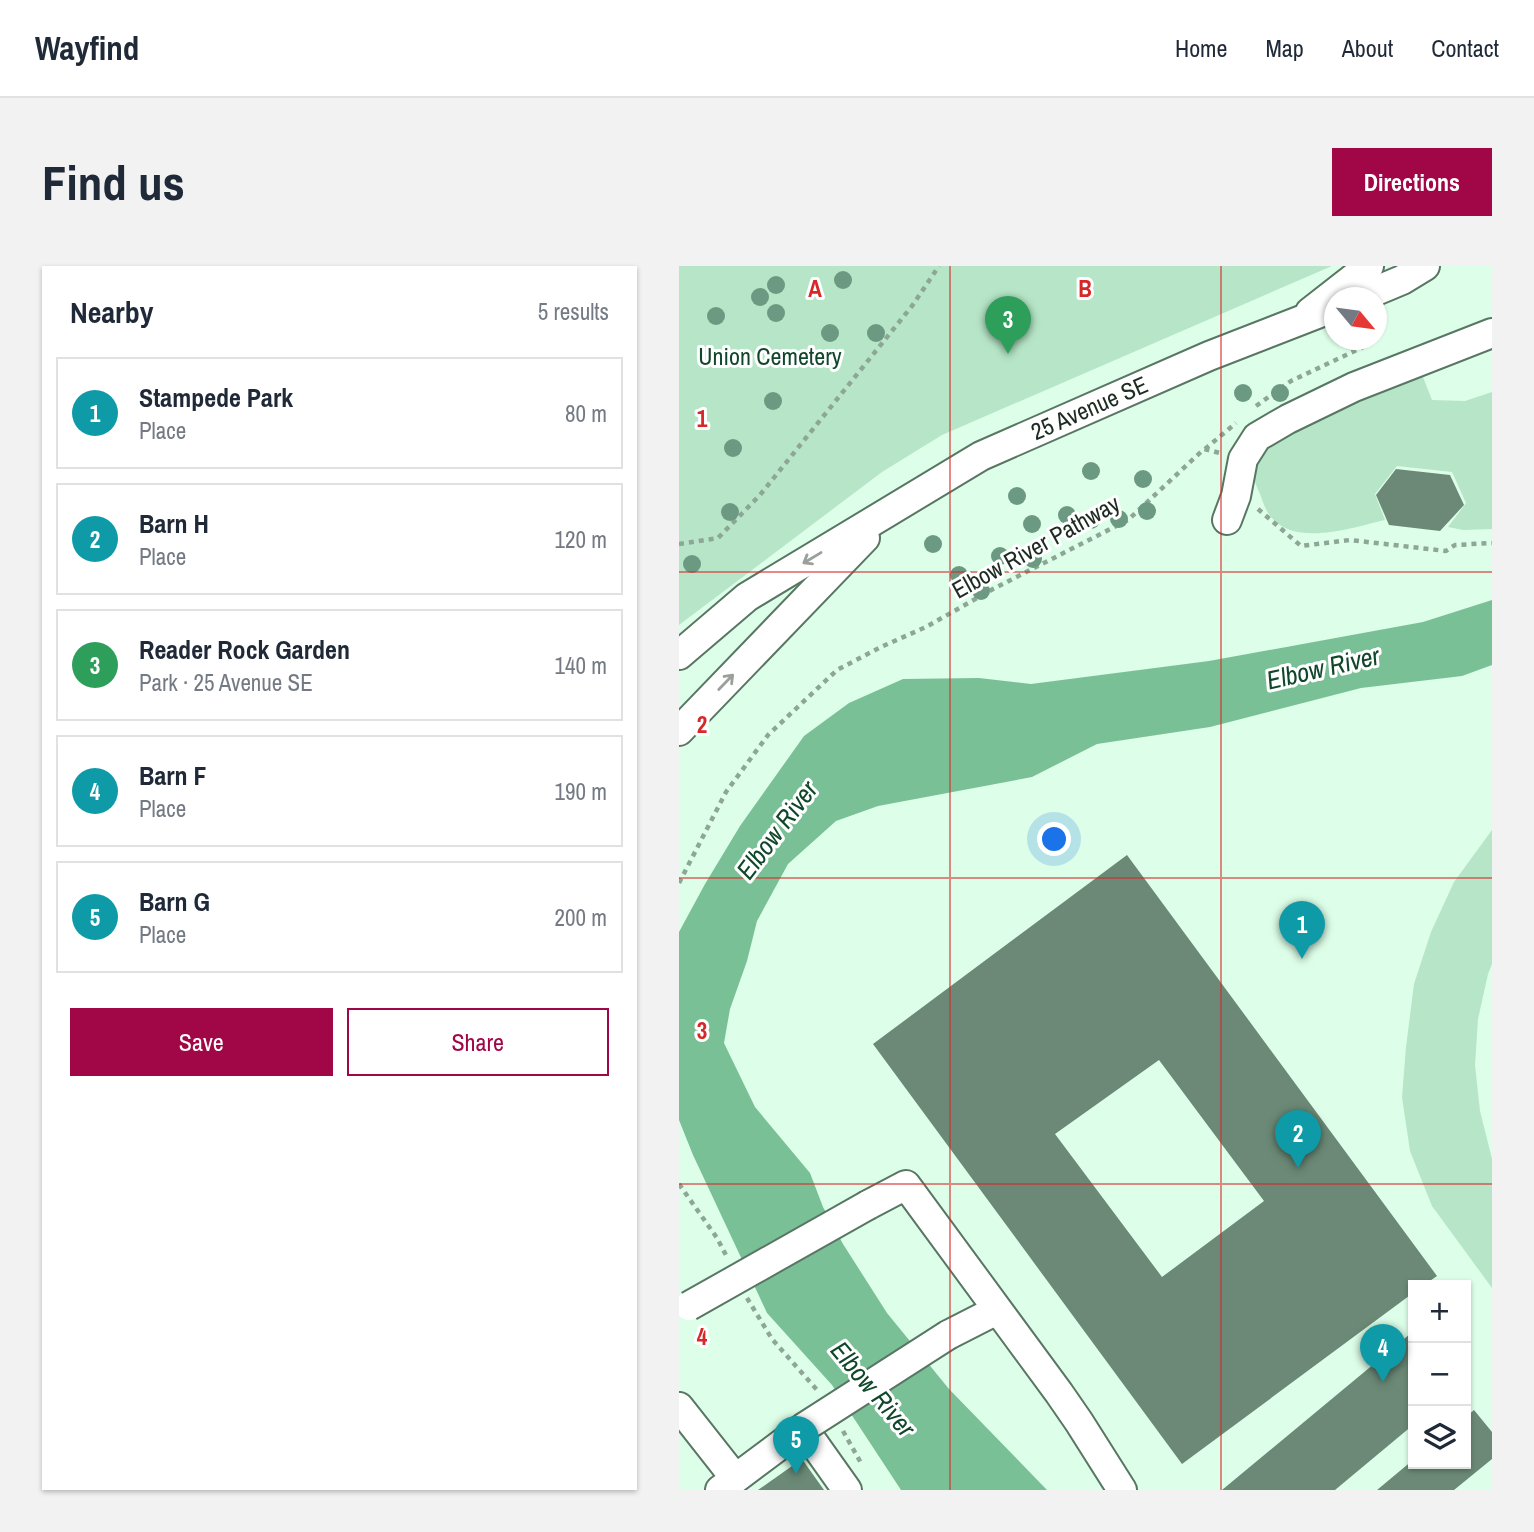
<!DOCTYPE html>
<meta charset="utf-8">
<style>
:root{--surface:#fff;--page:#f2f2f3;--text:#1f2937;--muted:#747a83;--line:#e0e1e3;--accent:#a10646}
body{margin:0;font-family:"Archivo Narrow",sans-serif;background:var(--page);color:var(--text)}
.controls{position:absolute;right:21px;bottom:21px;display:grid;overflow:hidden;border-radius:0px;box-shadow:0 2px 5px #0004}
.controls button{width:63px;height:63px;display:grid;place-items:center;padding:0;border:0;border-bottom:2px solid var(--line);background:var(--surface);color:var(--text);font:35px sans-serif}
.compass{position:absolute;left:645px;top:21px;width:63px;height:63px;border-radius:50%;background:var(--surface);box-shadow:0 2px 5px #0004;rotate:119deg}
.you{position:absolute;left:376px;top:574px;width:24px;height:24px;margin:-18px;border:5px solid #fff;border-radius:50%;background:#1a73e8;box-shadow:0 0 0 10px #1a73e833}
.badge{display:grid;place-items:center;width:46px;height:46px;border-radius:50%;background:var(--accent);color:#fff;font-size:23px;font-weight:700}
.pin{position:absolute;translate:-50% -58px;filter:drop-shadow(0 2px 4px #0008)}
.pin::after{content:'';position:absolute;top:37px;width:24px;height:21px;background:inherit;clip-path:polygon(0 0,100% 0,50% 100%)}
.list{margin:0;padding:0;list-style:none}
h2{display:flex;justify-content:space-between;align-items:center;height:91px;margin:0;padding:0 28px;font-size:30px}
h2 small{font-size:23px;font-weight:400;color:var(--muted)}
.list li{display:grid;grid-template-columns:46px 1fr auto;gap:21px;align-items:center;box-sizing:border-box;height:112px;margin:0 14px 14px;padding:0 14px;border:2px solid var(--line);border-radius:0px}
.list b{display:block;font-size:26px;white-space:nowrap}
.list p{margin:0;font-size:23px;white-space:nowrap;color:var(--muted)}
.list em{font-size:23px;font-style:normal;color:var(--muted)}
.actions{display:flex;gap:14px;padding:21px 28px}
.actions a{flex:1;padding:16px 0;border:2px solid var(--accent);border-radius:0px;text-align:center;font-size:24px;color:var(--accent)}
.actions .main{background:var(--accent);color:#fff}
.icon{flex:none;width:38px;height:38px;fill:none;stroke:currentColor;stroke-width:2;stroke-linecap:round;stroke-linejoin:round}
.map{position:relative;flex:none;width:813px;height:1224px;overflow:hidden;border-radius:0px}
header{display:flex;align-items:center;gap:42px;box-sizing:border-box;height:98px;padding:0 35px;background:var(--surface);border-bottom:2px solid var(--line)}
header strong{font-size:33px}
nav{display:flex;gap:38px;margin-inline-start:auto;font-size:24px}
.intro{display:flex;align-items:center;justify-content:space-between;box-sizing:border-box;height:168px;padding:0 42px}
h1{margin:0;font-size:49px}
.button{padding:18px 32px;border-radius:0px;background:var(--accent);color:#fff;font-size:24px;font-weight:700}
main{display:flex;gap:42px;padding:0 42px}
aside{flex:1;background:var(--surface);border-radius:0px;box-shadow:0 2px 5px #0004}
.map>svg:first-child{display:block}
.green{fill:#b6e6c7}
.water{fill:#7ac096}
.building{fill:#6b8976;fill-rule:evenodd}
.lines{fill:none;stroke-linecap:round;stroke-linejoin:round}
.minor-casing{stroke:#587663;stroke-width:32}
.path{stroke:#8da696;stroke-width:4.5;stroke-dasharray:5 5;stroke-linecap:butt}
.minor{stroke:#fff;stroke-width:28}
.minor-bridge-casing{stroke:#587663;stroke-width:32;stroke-linecap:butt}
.minor-bridge{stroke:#fff;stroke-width:28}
.tree{fill:#6c9981}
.oneway{stroke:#9aa09c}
.grid{fill:none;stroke:#d62828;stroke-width:2;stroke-opacity:0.55}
.labels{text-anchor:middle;stroke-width:6;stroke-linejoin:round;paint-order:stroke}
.park-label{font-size:24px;fill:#10472c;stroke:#fff}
.street-label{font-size:24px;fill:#1e2b23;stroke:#fff}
.water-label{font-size:26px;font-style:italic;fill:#10472b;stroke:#fff}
.grid-label{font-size:23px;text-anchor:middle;font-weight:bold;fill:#d62828;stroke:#fff;stroke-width:6;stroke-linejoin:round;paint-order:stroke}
</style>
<header>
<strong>Wayfind</strong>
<nav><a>Home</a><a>Map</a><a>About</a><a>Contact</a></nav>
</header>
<div class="intro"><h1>Find us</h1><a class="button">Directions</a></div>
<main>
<aside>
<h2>Nearby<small>5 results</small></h2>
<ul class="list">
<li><span class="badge" style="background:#0f9aa8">1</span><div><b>Stampede Park</b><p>Place</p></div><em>80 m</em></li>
<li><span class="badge" style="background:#0f9aa8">2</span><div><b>Barn H</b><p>Place</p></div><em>120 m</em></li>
<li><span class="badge" style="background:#2e9e5b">3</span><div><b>Reader Rock Garden</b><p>Park · 25 Avenue SE</p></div><em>140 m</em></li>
<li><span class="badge" style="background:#0f9aa8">4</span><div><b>Barn F</b><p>Place</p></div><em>190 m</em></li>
<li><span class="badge" style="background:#0f9aa8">5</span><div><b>Barn G</b><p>Place</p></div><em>200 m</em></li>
</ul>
<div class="actions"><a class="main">Save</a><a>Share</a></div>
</aside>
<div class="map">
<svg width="813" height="1224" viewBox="0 0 813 1224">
<rect width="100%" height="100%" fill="#ddfee8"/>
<g class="green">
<path d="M0 0H653L263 169 203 206 0 359Z"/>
<path d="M746 99 744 111 753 134 786 135 813 126V263L784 264 769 261 787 237 773 206 718 200 696 228 706 254C675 261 618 281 593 252 587 246 584 236 581 228 569 202 572 197 589 175Z"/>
<path d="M813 564V698L809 708 799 753 796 799 801 845 813 893V1022L753 940 731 885 723 831 727 781 735 718 752 666 775 616Z"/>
</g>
<path class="water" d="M813 334V399L783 410 682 422 531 461 418 478 353 511 199 540 157 555 109 598 78 655 68 695 51 743 45 777 76 841 131 907 144 941 164 978 208 1047 270 1123 368 1224H222L153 1119 88 1047 14 889 0 854V666L26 618 61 560 125 470 170 437 224 413 300 412 352 418 530 395 744 356Z"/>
<g class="building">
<path d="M717 203 771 209 785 239 761 265 710 259 697 229Z"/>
<path d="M448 589 758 1010 745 1019H734V1027L503 1198 194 778ZM480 794 585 935 483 1011 376 868Z"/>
<path d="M731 1068 734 1072V1159L656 1224H543Z"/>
<path d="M795 1144 813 1166V1193L775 1224H698L734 1194V1198H787V1151Z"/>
<path d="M123 1193 145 1224H79Z"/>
</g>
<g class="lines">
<defs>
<g id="minor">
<path d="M680 32 723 14 746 0"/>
<path d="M631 46 690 0"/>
<path d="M548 254 557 230 564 193 578 171 609 153 675 121 813 67"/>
<path id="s1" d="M0 389 68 331 302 190 530 90 656 41"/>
<path d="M0 465 186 272"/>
<path d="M189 939 227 919 380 1127 400 1156 443 1224"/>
<path d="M269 1069 318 1044"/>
<path d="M0 1141 56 1212"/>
<path d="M41 1224 124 1162 168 1224"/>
</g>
</defs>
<use href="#minor" class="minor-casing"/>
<g class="path">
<path d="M577 140 612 115 684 81 688 74"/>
<path d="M526 183 557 157"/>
<path d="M579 243 622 280 671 274 767 285 776 279 813 277"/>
<path d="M0 278 39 272 81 229 233 40 260 0"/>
<path d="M0 617 47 526 89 469 158 404 202 381 247 361 314 323 449 254 525 183 541 187"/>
<path d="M0 918 38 972 49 993"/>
<path d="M68 1032 93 1073 139 1125"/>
<path d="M164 1165 182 1197"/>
</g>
<use href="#minor" class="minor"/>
<defs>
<g id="minor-bridge">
<path d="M10 1040 189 939"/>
<path d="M124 1162 269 1069"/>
</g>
</defs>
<use href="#minor-bridge" class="minor-bridge-casing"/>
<use href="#minor-bridge" class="minor-bridge"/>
</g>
<g class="tree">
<circle cx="164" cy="14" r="9"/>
<circle cx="97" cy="19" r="9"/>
<circle cx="81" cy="31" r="9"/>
<circle cx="97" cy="47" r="9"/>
<circle cx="37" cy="50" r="9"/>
<circle cx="151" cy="67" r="9"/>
<circle cx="197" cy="67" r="9"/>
<circle cx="564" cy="127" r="9"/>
<circle cx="601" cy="127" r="9"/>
<circle cx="94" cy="135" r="9"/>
<circle cx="54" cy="182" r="9"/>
<circle cx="412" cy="205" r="9"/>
<circle cx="464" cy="213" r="9"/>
<circle cx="338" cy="230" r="9"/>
<circle cx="468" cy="245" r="9"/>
<circle cx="51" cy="246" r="9"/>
<circle cx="388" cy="249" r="9"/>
<circle cx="440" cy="253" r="9"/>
<circle cx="412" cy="254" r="9"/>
<circle cx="353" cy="258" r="9"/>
<circle cx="254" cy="278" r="9"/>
<circle cx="321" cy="290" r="9"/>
<circle cx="354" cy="293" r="9"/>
<circle cx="13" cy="298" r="9"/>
<circle cx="280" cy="309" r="9"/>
<circle cx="302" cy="325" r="9"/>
</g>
<defs><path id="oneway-shaft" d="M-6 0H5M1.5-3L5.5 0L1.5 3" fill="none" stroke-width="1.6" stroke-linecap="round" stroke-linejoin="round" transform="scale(1.75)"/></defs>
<g class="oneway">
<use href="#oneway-shaft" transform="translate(133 292) rotate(149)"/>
<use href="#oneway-shaft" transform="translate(47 416) rotate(-46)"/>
</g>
<path class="grid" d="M271 0V1224M542 0V1224M0 306H813M0 612H813M0 918H813"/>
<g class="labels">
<g class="park-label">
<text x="91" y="99">Union Cemetery</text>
</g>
<g class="street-label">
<text dy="8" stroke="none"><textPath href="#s1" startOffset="481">25 Avenue SE</textPath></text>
<text transform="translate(357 281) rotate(-29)" y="8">Elbow River Pathway</text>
</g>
<g class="water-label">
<text transform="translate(644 402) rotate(-13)" y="9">Elbow River</text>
<text transform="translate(98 564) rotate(-53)" y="9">Elbow River</text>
<text transform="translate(194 1123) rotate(50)" y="9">Elbow River</text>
</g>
</g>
<g class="grid-label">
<text x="136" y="31">A</text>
<text x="406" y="31">B</text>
<text x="23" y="161">1</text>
<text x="23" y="467">2</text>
<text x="23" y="773">3</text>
<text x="23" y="1079">4</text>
</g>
</svg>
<div class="controls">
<button>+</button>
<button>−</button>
<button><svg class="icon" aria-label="layers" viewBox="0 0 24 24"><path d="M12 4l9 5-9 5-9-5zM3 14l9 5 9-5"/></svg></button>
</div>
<svg class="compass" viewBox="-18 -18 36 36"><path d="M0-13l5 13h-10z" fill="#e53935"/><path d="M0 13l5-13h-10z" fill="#747a83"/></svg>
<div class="you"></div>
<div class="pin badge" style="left:623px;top:693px;background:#0f9aa8">1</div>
<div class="pin badge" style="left:619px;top:902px;background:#0f9aa8">2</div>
<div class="pin badge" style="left:329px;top:88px;background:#2e9e5b">3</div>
<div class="pin badge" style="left:704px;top:1116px;background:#0f9aa8">4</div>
<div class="pin badge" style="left:117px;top:1208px;background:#0f9aa8">5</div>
</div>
</main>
